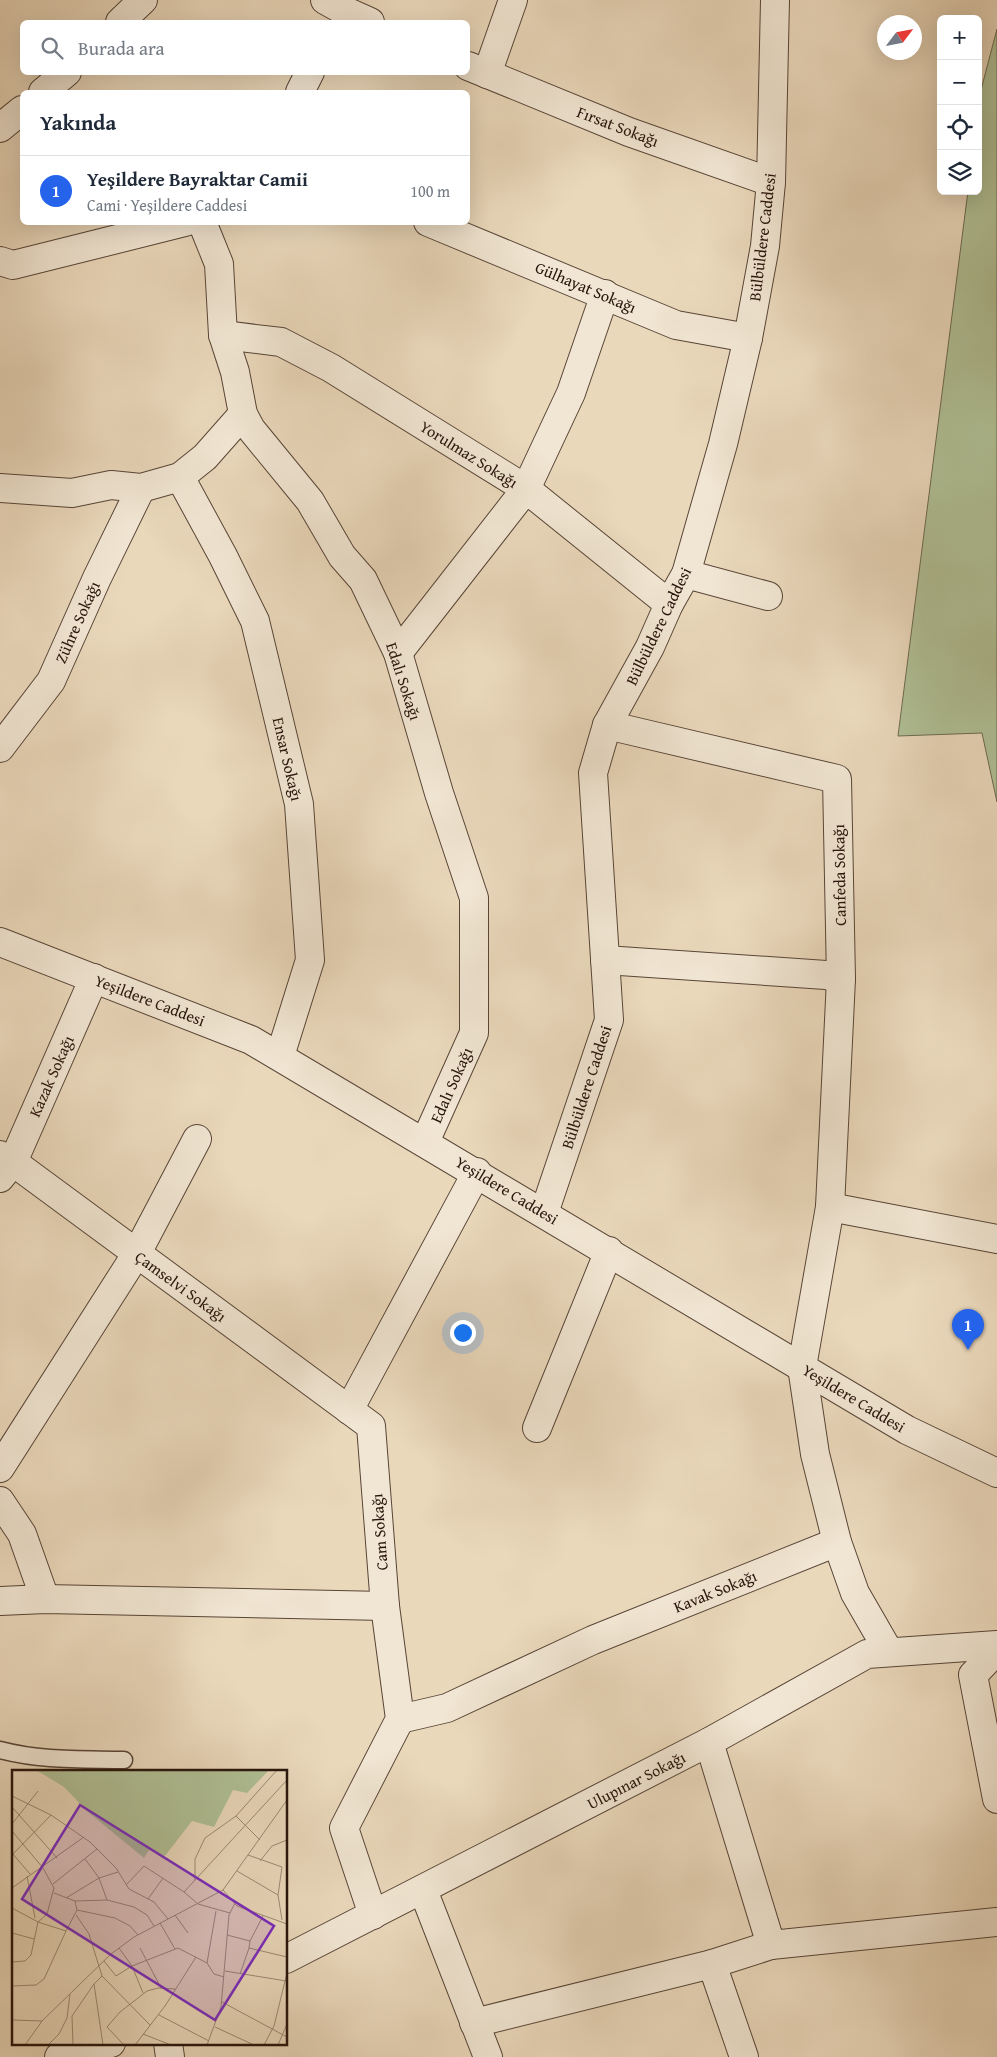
<!DOCTYPE html>
<html lang="tr">
<meta charset="utf-8">
<style>
:root{--surface:#fff;--page:#f2f2f3;--text:#1f2937;--muted:#747a83;--line:#e0e1e3;--accent:#2563eb}
body{margin:0;font-family:"Gentium Book Plus",serif;background:var(--page);color:var(--text)}
.controls{position:absolute;right:15px;top:15px;display:grid;overflow:hidden;border-radius:8px;box-shadow:0 5px 20px #0002}
.controls button{width:45px;height:45px;display:grid;place-items:center;padding:0;border:0;border-bottom:1px solid var(--line);background:var(--surface);color:var(--text);font:25px sans-serif}
.compass{position:absolute;left:877px;top:15px;width:45px;height:45px;border-radius:50%;background:var(--surface);box-shadow:0 5px 20px #0002;rotate:58deg}
.you{position:absolute;left:462px;top:1332px;width:18px;height:18px;margin:-12px;border:4px solid #fff;border-radius:50%;background:#1a73e8;box-shadow:0 0 0 8px #1a73e833}
.badge{display:grid;place-items:center;width:32px;height:32px;border-radius:50%;background:var(--accent);color:#fff;font-size:16px;font-weight:700}
.pin{position:absolute;translate:-50% -41px;filter:drop-shadow(0 1px 2px #0008)}
.pin::after{content:'';position:absolute;top:26px;width:18px;height:15px;background:inherit;clip-path:polygon(0 0,100% 0,50% 100%)}
.list{margin:0;padding:0;list-style:none}
h2{display:flex;justify-content:space-between;align-items:center;height:65px;margin:0;padding:0 20px;font-size:21px}
h2 small{font-size:16px;font-weight:400;color:var(--muted)}
.list li{display:grid;grid-template-columns:32px 1fr auto;gap:15px;align-items:center;box-sizing:border-box;height:70px;padding:0 20px;border-top:1px solid var(--line)}
.list b{display:block;font-size:19px;white-space:nowrap}
.list p{margin:0;font-size:16px;white-space:nowrap;color:var(--muted)}
.list em{font-size:16px;font-style:normal;color:var(--muted)}
.icon{flex:none;width:28px;height:28px;fill:none;stroke:currentColor;stroke-width:2;stroke-linecap:round;stroke-linejoin:round}
.map{position:relative;flex:none;width:997px;height:2057px;overflow:hidden}
.search{position:absolute;background:var(--surface);box-shadow:0 5px 20px #0002;left:20px;top:20px;width:450px;height:55px;display:flex;align-items:center;gap:12px;box-sizing:border-box;padding:0 18px;border-radius:8px;color:var(--muted);font-size:19px}
.panel{position:absolute;background:var(--surface);box-shadow:0 5px 20px #0002;left:20px;top:90px;width:450px;height:135px;border-radius:8px}
.map>svg:first-child{display:block}
.green{fill:#b0c096;stroke:#6c6a50}
.lines{fill:none;stroke-linecap:round;stroke-linejoin:round}
.service-casing{stroke:#584537;stroke-width:19}
.minor-casing{stroke:#584537;stroke-width:30}
.tertiary-casing{stroke:#584537;stroke-width:30}
.service{stroke:#f1e6d3;stroke-width:16}
.minor{stroke:#f1e6d3;stroke-width:28}
.tertiary{stroke:#f1e6d3;stroke-width:28}
.labels{text-anchor:middle;stroke-width:4;stroke-linejoin:round;paint-order:stroke}
.street-label{font-size:16px;fill:#27140b;stroke:#f1e6d3}
.inset-road{fill:none;stroke:#9c8a75;stroke-width:1}
.view{fill:#7b2cbf;fill-opacity:0.15;stroke:#7b2cbf;stroke-width:2.5}
.inset-edge{fill:none;stroke:#27140b;stroke-width:2.5}
</style>
<div class="map">
<svg width="997" height="2057" viewBox="0 0 997 2057">
<rect width="100%" height="100%" fill="#ead8bb"/>
<filter id="stains"><feTurbulence type="fractalNoise" baseFrequency=".004" numOctaves="4"/><feColorMatrix values="0 0 0 0 .2 0 0 0 0 .09 0 0 0 0 .02 0 0 0 .5 -.17"/></filter>
<radialGradient id="worn" r=".72"><stop offset=".6" stop-color="#630" stop-opacity="0"/><stop offset="1" stop-color="#630" stop-opacity=".3"/></radialGradient>
<path class="green" d="M997 29V802L982 733 898 736 968 191H978V115L982 86Z"/>
<g class="lines">
<defs>
<path id="service" d="M0 1750C41 1761 82 1759 124 1760"/>
<g id="minor">
<path d="M325 0 341 9 370 22"/>
<path d="M120 22 143 0"/>
<path d="M468 66 629 132 771 182"/>
<path d="M487 74 513 0"/>
<path d="M43 92 67 72"/>
<path d="M300 92 310 72"/>
<path d="M0 128 22 110"/>
<path d="M202 222 219 264 223 335 235 372 243 414 251 429 310 501 342 556 363 580 398 653 439 793 474 898V1033L425 1142"/>
<path d="M428 222 676 325 748 338"/>
<path d="M0 261 13 265 185 222"/>
<path d="M223 335 281 342 331 368 526 489 571 393 605 294"/>
<path d="M180 477 223 556 255 621 299 804 310 960 280 1056"/>
<path d="M0 488 72 493 111 485 141 488 180 477 205 457 243 414"/>
<path d="M686 574 768 596"/>
<path d="M398 653 526 489 669 604"/>
<path d="M607 725 837 779 841 979 830 1207"/>
<path d="M0 748 51 681 97 578 141 488"/>
<path d="M605 960 826 975 841 979"/>
<path d="M0 1155 13 1162 94 978"/>
<path d="M0 1178 13 1162 371 1426 385 1606 400 1719 344 1828 373 1915"/>
<path d="M544 1213 609 1020 593 773 607 725 650 647 669 604 686 574 723 444 748 338 765 246 771 182 775 0"/>
<path d="M349 1410 477 1172"/>
<path d="M537 1428 609 1251"/>
<path d="M0 1468 137 1253 197 1139"/>
<path d="M0 1501 22 1534 45 1599"/>
<path d="M0 1601 45 1599 385 1606"/>
<path d="M997 1650 973 1675 997 1799"/>
<path d="M889 1652 855 1593 837 1542 815 1454 802 1367 830 1207 997 1239"/>
<path d="M400 1719 447 1708 593 1640 837 1542"/>
<path d="M709 1742 771 1945 997 1922"/>
<path d="M423 1890 488 2057"/>
<path d="M286 1959 709 1742 867 1654 997 1645"/>
<path d="M474 2023 712 1964"/>
<path d="M168 2043 170 2057"/>
<path d="M59 2057 111 2043"/>
<path d="M744 2057 712 1964 771 1945"/>
</g>
<path id="tertiary" d="M0 942 251 1040 907 1430 997 1473"/>
</defs>
<use href="#service" class="service-casing"/>
<use href="#minor" class="minor-casing"/>
<use href="#tertiary" class="tertiary-casing"/>
<use href="#service" class="service"/>
<use href="#minor" class="minor"/>
<use href="#tertiary" class="tertiary"/>
</g>
<g class="labels">
<g class="street-label">
<text transform="translate(618 126) rotate(21)" y="6">Fırsat Sokağı</text>
<text transform="translate(762 237) rotate(-83)" y="6">Bülbüldere Caddesi</text>
<text transform="translate(586 287) rotate(23)" y="6">Gülhayat Sokağı</text>
<text transform="translate(469 454) rotate(32)" y="6">Yorulmaz Sokağı</text>
<text transform="translate(77 622) rotate(-66)" y="6">Zühre Sokağı</text>
<text transform="translate(658 626) rotate(-64)" y="6">Bülbüldere Caddesi</text>
<text transform="translate(404 681) rotate(72)" y="6">Edalı Sokağı</text>
<text transform="translate(288 759) rotate(77)" y="6">Ensar Sokağı</text>
<text transform="translate(839 875) rotate(-91)" y="6">Canfeda Sokağı</text>
<text transform="translate(150 1000) rotate(21)" y="6">Yeşildere Caddesi</text>
<text transform="translate(51 1076) rotate(-66)" y="6">Kazak Sokağı</text>
<text transform="translate(451 1085) rotate(-66)" y="6">Edalı Sokağı</text>
<text transform="translate(586 1087) rotate(-72)" y="6">Bülbüldere Caddesi</text>
<text transform="translate(507 1190) rotate(31)" y="6">Yeşildere Caddesi</text>
<text transform="translate(181 1286) rotate(36)" y="6">Çamselvi Sokağı</text>
<text transform="translate(854 1398) rotate(31)" y="6">Yeşildere Caddesi</text>
<text transform="translate(379 1532) rotate(-94)" y="6">Cam Sokağı</text>
<text transform="translate(715 1591) rotate(-22)" y="6">Kavak Sokağı</text>
<text transform="translate(636 1780) rotate(-27)" y="6">Ulupınar Sokağı</text>
</g>
</g>
<g transform="translate(12 1770)">
<rect width="275" height="275" fill="#ead8bb"/>
<path d="M24 0H257L235 23 221 20 202 57 180 51 153 86 137 80 132 88 76 42 52 17Z" fill="#b0c096"/>
<path class="inset-road" d="M0 26 39 45 78 72 104 98 117 119 142 132 156 149M0 37 45 88M224 46 248 70M0 54 26 21M0 61 31 98 42 118 35 144 26 152 19 185 13 191 0 192M0 83 18 104M0 85 39 45M248 91 260 76 275 70M225 101 266 125 270 97 236 85M15 106 23 148M183 110V89L193 68 224 46 265 0M41 114 85 79M114 115 132 96 172 122M0 118 72 67M211 120 225 136 275 154M42 123 63 131 95 130 122 137 135 145 142 156M266 125 270 150M54 128 87 108 73 89M136 129 151 108M95 130 87 108 106 102M0 138 26 152 54 161 32 209 24 215 0 216M65 140 103 148 118 156 126 165M218 143 186 134 172 122 275 10M64 145 77 164 90 206 82 214 91 275M163 145 176 163M148 153 163 179M54 161 65 140 63 131M0 163 22 169M215 165 238 171 251 146M238 171 237 178 275 187M128 178 149 218M92 191 104 206 120 196 107 178M195 193 204 141M213 201 274 211M228 204 237 178M90 206 138 255M131 223 120 196 166 178 195 193 202 204 212 207M210 232 275 267M147 245 197 271M0 250 30 251M203 257 242 275M131 264 159 275M13 275 30 251 99 184 122 167 211 120 275 30M36 275 47 264 55 248 58 224M61 275 60 246 82 214M112 275 95 257 108 242 135 221 146 218 163 219M123 275 153 236 184 187M195 275 209 237 217 145 224 131M252 275 262 256 275 203M266 275 275 254"/>
<path class="view" d="M68 35 262 156 203 250 10 129Z"/>
<rect width="275" height="275" class="inset-edge"/>
</g>
<rect width="100%" height="100%" filter="url(#stains)"/>
<rect width="100%" height="100%" fill="url(#worn)"/>
</svg>
<div class="controls">
<button>+</button>
<button>−</button>
<button><svg class="icon" aria-label="locate" viewBox="0 0 24 24"><circle cx="12" cy="12" r="6"/><path d="M12 2v4M12 18v4M2 12h4M18 12h4"/></svg></button>
<button><svg class="icon" aria-label="layers" viewBox="0 0 24 24"><path d="M12 4l9 5-9 5-9-5zM3 14l9 5 9-5"/></svg></button>
</div>
<svg class="compass" viewBox="-18 -18 36 36"><path d="M0-13l5 13h-10z" fill="#e53935"/><path d="M0 13l5-13h-10z" fill="#747a83"/></svg>
<div class="you"></div>
<div class="pin badge" style="left:968px;top:1350px">1</div>
<div class="search"><svg class="icon" aria-label="search" viewBox="0 0 24 24"><circle cx="10" cy="10" r="6"/><path d="M15 15l6 6"/></svg>Burada ara</div>
<section class="panel">
<h2>Yakında<small></small></h2>
<ul class="list">
<li><span class="badge">1</span><div><b>Yeşildere Bayraktar Camii</b><p>Cami · Yeşildere Caddesi</p></div><em>100 m</em></li>
</ul>
</section>
</div>
